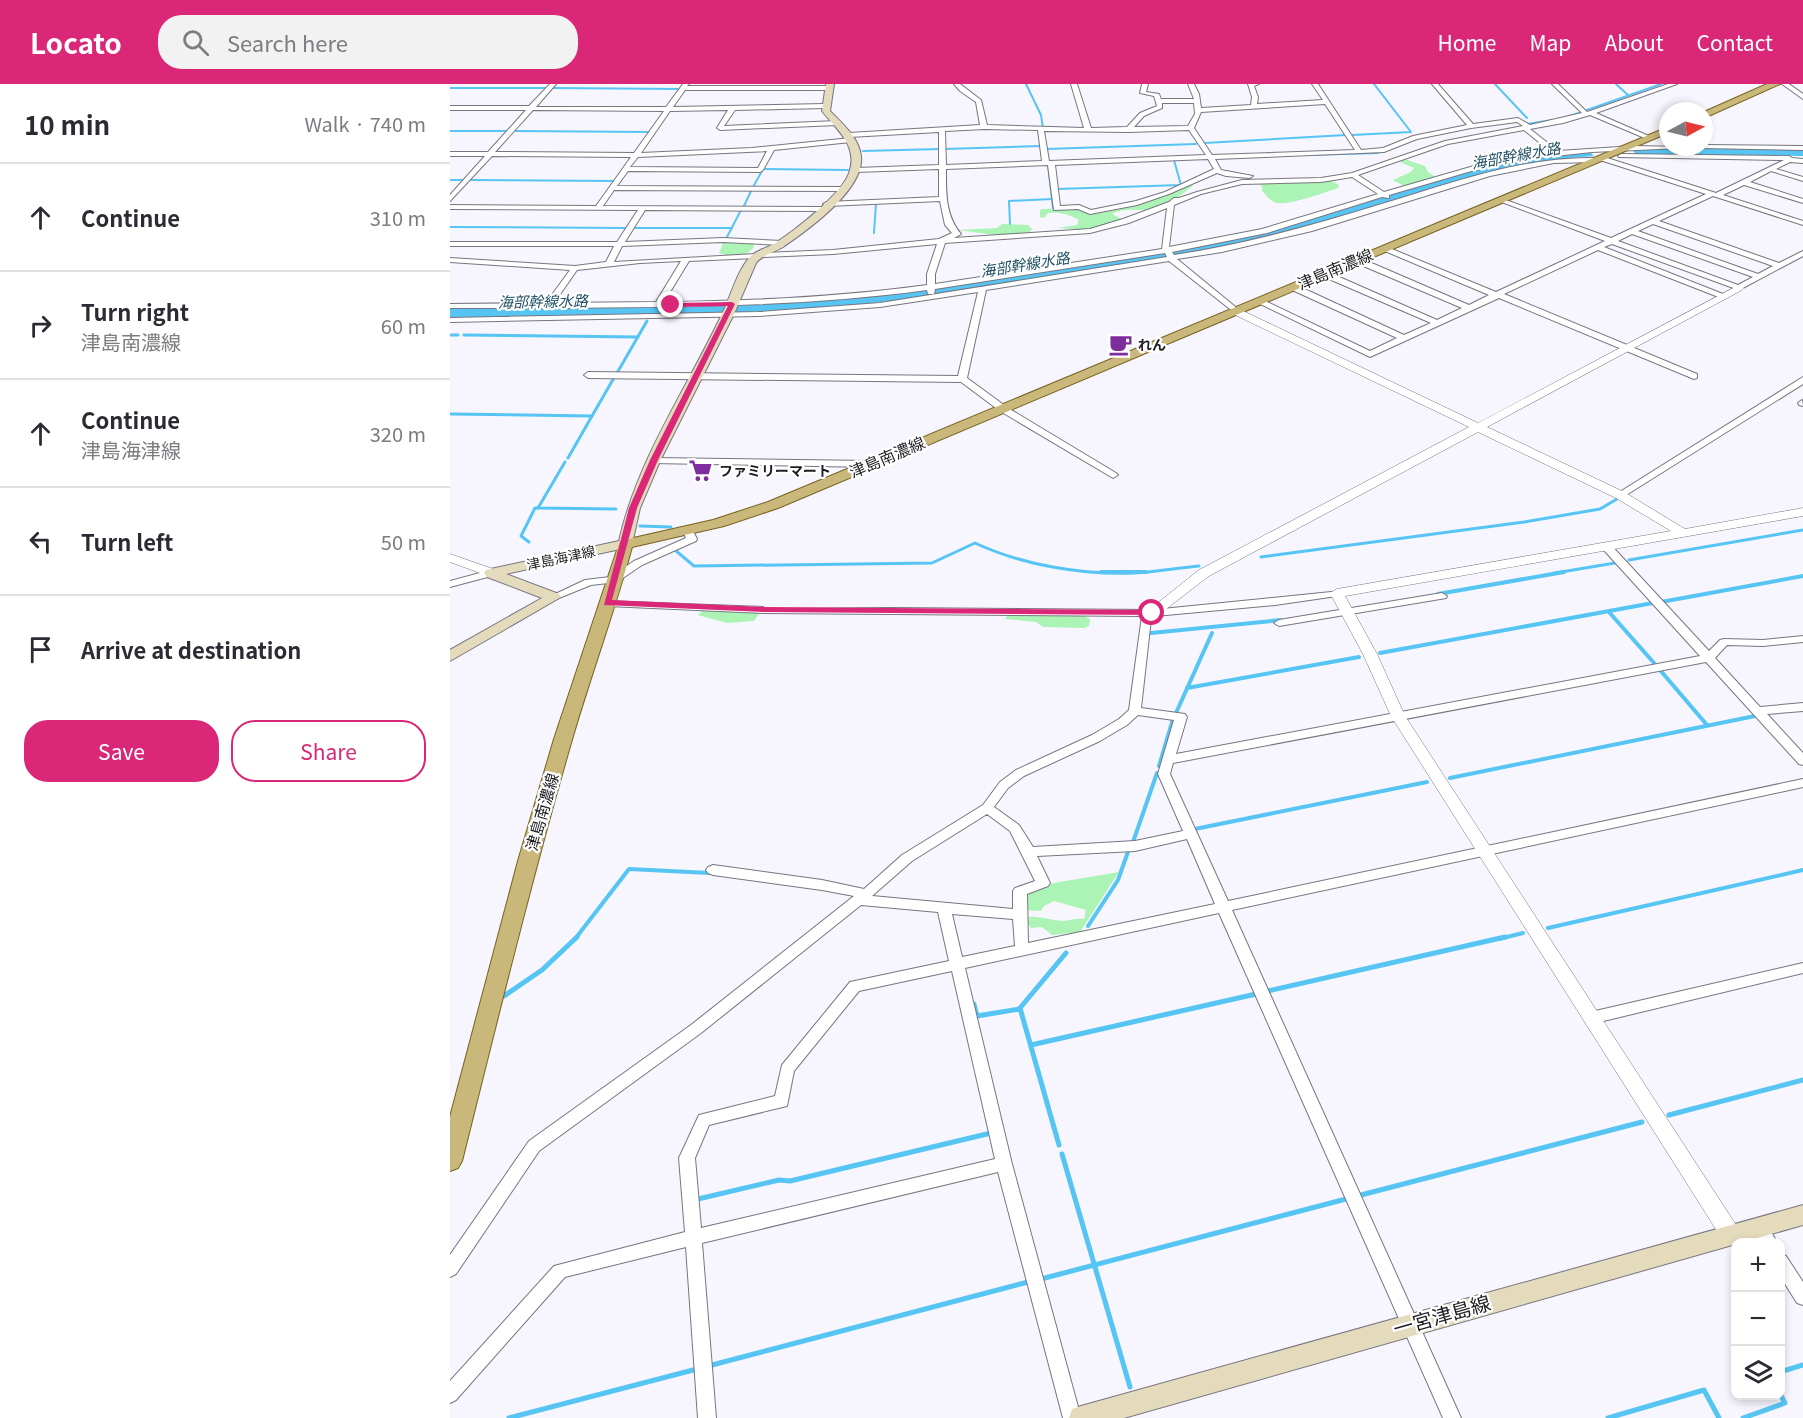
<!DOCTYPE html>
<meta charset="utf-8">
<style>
:root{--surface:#fff;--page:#f2f2f3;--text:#2b2b33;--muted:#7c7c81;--line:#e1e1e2;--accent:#db2777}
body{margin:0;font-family:Georgia,"Noto Sans JP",serif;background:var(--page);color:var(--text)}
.controls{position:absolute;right:18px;bottom:18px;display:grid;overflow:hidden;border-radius:12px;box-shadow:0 3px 9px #0003}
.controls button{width:54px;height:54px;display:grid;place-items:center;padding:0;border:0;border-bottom:2px solid var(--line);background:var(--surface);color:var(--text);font:30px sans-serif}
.compass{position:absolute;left:1209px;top:18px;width:54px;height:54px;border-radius:50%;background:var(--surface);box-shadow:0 3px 9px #0003;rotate:83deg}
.stop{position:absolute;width:18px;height:18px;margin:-14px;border:4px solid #db2777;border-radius:50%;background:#fff}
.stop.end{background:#db2777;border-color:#fff;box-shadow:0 2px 6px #0008}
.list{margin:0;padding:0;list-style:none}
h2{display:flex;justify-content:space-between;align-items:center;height:78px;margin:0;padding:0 24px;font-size:26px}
h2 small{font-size:20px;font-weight:400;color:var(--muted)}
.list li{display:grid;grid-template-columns:39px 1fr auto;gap:18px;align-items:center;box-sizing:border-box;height:108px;padding:0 24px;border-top:2px solid var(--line)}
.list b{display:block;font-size:22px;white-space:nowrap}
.list p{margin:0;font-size:20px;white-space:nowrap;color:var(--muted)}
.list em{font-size:20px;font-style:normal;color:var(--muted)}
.actions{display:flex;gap:12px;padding:18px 24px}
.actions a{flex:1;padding:14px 0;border:2px solid var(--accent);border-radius:24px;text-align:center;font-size:21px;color:var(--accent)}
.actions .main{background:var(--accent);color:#fff}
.icon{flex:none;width:33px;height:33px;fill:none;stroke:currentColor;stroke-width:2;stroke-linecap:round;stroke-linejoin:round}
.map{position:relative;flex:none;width:1353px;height:1334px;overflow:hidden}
header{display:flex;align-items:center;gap:36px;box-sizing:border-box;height:84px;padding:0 30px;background:var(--accent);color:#fff}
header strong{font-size:28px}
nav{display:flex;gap:33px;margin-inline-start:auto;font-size:21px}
.search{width:420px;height:54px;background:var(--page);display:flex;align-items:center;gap:15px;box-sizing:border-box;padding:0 21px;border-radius:24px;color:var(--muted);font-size:22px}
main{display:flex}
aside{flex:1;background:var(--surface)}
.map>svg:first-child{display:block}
.green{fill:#acf4b5}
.water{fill:#56c5f3}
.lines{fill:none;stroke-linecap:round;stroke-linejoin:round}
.stream-far3{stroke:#56c5f3;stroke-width:2}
.stream-far2{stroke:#56c5f3;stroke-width:3}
.stream-far1{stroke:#56c5f3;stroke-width:4}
.stream{stroke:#56c5f3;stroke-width:5}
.minor-casing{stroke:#777580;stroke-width:2}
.tertiary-casing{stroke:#777580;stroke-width:1}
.secondary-casing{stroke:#777580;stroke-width:2}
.primary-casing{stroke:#766322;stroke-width:2}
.minor{fill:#fff;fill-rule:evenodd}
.tertiary{fill:#fff;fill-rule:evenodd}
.secondary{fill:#e4dbbd;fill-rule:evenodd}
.primary{fill:#c9b87a;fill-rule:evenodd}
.route{fill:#db2777}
.labels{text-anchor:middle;stroke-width:4.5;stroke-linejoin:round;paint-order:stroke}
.far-poi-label{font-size:14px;font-weight:bold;fill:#1e1d22;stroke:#fff;text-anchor:start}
.far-street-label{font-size:14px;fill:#1e1d22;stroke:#fff}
.far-water-label{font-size:15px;font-style:italic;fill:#245266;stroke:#fff}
.street-label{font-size:16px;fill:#1e1d22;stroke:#fff}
.near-street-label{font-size:20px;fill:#1e1d22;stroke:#fff}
</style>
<header>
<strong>Locato</strong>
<div class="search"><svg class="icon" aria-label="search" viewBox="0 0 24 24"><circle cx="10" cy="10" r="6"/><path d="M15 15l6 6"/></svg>Search here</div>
<nav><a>Home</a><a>Map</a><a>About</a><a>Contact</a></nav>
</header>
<main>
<aside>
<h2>10 min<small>Walk · 740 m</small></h2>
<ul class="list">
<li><svg class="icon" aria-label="ahead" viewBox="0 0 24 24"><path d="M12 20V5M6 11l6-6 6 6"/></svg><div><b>Continue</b></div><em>310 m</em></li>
<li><svg class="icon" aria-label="right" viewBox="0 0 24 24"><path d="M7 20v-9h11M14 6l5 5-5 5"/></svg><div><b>Turn right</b><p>津島南濃線</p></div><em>60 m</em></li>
<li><svg class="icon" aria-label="ahead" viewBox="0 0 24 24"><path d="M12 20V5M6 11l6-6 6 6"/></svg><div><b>Continue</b><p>津島海津線</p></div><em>320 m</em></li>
<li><svg class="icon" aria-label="left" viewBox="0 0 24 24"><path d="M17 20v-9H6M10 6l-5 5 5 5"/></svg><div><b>Turn left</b></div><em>50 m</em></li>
<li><svg class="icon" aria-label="arrive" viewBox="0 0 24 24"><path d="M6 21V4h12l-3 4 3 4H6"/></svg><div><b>Arrive at destination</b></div></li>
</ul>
<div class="actions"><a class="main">Save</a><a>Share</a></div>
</aside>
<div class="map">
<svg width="1353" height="1334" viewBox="0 0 1353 1334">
<rect width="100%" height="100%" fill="#f7f5fd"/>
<g class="green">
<path d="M954 75 975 82 978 88 987 94 957 103 944 97 943 96 961 88 964 84 950 78Z"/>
<path d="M880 96 889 101 888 104C874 109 841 121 827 119 821 118 816 111 812 107V102L806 98Z"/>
<path d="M740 101 743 102C730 111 716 125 700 126 686 127 675 123 662 130L674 136 639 146 607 144 627 141 629 136C618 130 611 128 598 129L594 134 590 133V126L593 125 625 124 638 129 690 119Z"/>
<path d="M552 140 578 141 582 145 579 151 552 152 508 146 547 144Z"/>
<path d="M274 157 303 158 304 163C294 175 282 173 269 169Z"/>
<path d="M253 526 310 528 304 537 277 539 248 531Z"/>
<path d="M559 529 631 530 640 535 639 542 634 544 593 543 586 538 555 535Z"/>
<path d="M669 788 630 848 602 851 592 843 581 844 577 839 579 833C590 832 602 837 614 837 621 836 627 834 634 835L636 826 604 817 594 822 591 827 574 826V808L598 800Z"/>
</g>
<g class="water">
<path d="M1222 64 1353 65V72L1187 71 1182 66Z"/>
<path d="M1139 67 1144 72 1102 76 1038 89 814 155 719 173 442 217 341 227 0 234V225L283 222 411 214 715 168 837 142 1033 83 1096 71Z"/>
</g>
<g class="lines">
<g class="stream-far3">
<path d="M576 0 591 31 593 44"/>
<path d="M1045 0 1077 34"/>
<path d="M1166 0 1178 11"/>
<path d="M0 4H96"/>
<path d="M103 4 230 5"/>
<path d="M1137 26 1211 0"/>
<path d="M1113 34 1129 29"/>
<path d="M1077 40 1102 36"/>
<path d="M0 47H57"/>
<path d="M65 47 200 48"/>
<path d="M902 51 961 48 924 0"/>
<path d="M754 59 896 51"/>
<path d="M495 65 590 62"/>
<path d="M596 65 746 60"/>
<path d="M413 67 490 65"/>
<path d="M854 71 928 69"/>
<path d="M598 81 603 124"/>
<path d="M313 85 398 86"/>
<path d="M0 96H13"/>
<path d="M21 96 166 97"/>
<path d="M303 103 312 87"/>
<path d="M607 105 731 101 724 76H727"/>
<path d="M293 124 302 105"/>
<path d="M560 140 559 117 602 115"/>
<path d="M0 143 177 144"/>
<path d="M181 144H282"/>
<path d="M424 149 426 119H429"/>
<path d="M276 155 291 126"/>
</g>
<g class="stream-far2">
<path d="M0 251H8"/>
<path d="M14 251 188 253"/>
<path d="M167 289 197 237"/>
<path d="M0 330 142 332 118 374"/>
<path d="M142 332 165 292"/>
<path d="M115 378 88 424 166 425"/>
<path d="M190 442 221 443"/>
<path d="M79 458 71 452 85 424H88"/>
<path d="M225 466 244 482 482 479 525 459C572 481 632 491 684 489 706 488 727 484 749 482"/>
<path d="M811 473 1074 438 1150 425 1167 415"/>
<path d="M1179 476 1353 446"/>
<path d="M1105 489 1165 479"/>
</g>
<g class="stream-far1">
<path d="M651 488H696"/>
<path d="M988 510 1114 488"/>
<path d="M1211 518 1353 492"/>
<path d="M1159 528 1204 579"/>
<path d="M701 549 831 536"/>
<path d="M930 569 1203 519"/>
<path d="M1210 586 1257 641"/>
<path d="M737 604 909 573"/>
<path d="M726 629 762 549"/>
<path d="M709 682 723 635"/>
<path d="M1000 694 1305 632"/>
<path d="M745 745 977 698"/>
<path d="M683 758 707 689"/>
<path d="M638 842 668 796 679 765"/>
<path d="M1098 844 1353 786"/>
<path d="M125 855 179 785 260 789"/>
<path d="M1049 855 1073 849"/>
</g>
<g class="stream">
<path d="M818 907 1055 853"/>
<path d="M54 912 92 886 127 853"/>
<path d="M524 920 527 932 570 925"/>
<path d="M581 961 806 910"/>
<path d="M1219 1031 1353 996"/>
<path d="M609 1061 570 924 616 869"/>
<path d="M612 1070 680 1303"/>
<path d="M911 1111 1192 1038"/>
<path d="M248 1115 329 1096 340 1097 541 1049"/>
<path d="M591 1195 896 1115"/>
<path d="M262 1281 578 1198"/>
<path d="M1330 1288 1353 1281"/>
<path d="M59 1334 247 1285"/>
<path d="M1158 1334 1254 1306 1269 1334"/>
<path d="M1293 1334 1335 1319 1330 1310"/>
</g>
<defs>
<g id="minor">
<path d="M100 0H106L86 23H216L233 0H239L237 2H378L381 4 378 6H235L223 23 375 20 378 22 375 24 285 26 274 42 387 37 390 39 387 41 270 46 267 44 278 26 220 27 191 69 302 64 401 54 404 56 401 58 324 66 313 86 310 88 178 87 167 102 396 103 399 105 396 107 164 106 153 122 371 123 375 125 371 127 195 126 175 158 273 154 331 157 335 159 331 161 273 158 172 162 164 178 306 170 310 172 306 174 239 177 214 218C302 217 389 213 477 201V190L487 160 383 170 314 173 310 171 314 169 383 166 489 155 502 149 495 141 490 117 377 122 373 120 377 118 489 113V85L406 88 403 86 406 84 489 81V48L399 53 396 51 399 49 530 41 526 18 510 7 504 0H510L531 16 537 41 634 44 621 0H627L641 44 677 43 690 29 707 22 704 12 690 9 692 0H698L696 8 709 10 711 15H744L738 0H744L749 10 751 24 801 21 802 13 798 0H809L804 2 808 13 807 20 873 16 862 0H868L911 66 933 64 963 52 1017 41 982 0H988L1023 40 1068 34 1080 41 1132 29 1102 0H1108L1137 28 1218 0H1227L1146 29 1201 53V55H1197L1140 31 1113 39 1080 45 1108 67 1185 62 1232 63 1231 64 1142 68 1077 75 1025 86 939 111V114L932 113 817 149 722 168 724 171C796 160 865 141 935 119 1005 98 1074 72 1148 74L1151 72 1266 109 1334 76 1169 73 1168 72 1171 70 1339 72 1342 74 1353 75V79L1340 78 1326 85 1353 93V97L1321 87 1300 98 1353 115V119L1294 101 1273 111 1353 137V141L1263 112 1209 137 1329 179 1353 167V172L1289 206 1162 160 1154 163 1278 212 1271 214 1148 166 1054 210 1247 290V294L1244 295 1049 214 920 273 804 217 811 215 920 267 947 254 840 205V201H846L954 251 981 239 872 192V188H878L987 236 1012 224 904 178V174H910L1019 221 1039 211 930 165 937 163 1046 208 1155 157 1049 117V115H1053L1161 154 1256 110 1150 76 1147 78 1104 79 1040 92 862 147 772 168 727 175 788 225V229H785L719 177 536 206 517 294 558 324 666 389 668 391 663 394 550 327 511 298 138 294 134 291 138 288 508 292 528 208 430 223 309 232 0 238V234L309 228 430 219 717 173 715 169 485 205 484 210H478L477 206C352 223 227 223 101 224L97 225 94 224H0V220L96 219 120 186 0 178V174L125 182 156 178 164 162H0V158H167L188 126 0 125V121L146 122 181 73 42 72 0 117V111L35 72H0V68H38L76 26H0V22H79ZM712 19H744L745 30 738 42 684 43 694 32 712 24ZM875 20 905 66 762 71 744 44 751 28ZM83 26 214 27 184 69 45 68ZM1067 38 1073 42 995 57 902 89 871 94 792 96 747 108 729 114H724L719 118 673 135 640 145 504 154 511 150C495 131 496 108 496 85L598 81 604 126 628 125 640 130 687 121 719 110 767 89 776 92 800 94 803 92 771 86 765 75 934 68 967 55 1021 44ZM534 45 588 46 592 77 496 81 495 47ZM739 46 756 71 599 77 594 47 679 48ZM1074 46 1101 68 1024 82 934 108 908 91 998 60ZM317 67 308 84 180 83 188 73ZM758 75 764 85 715 108 686 117 641 126 629 121 610 122 605 81ZM902 93 928 110 812 145 719 163 724 121 751 110 792 100 871 98ZM717 124 712 165 485 200V190L495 159 640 149 679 139ZM1203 140 1323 182 1308 190 1188 147ZM1182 150 1303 193 1288 201 1168 157ZM231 177 206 218 104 219 127 186 190 179Z"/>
<path d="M1332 0H1339L1353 10V15Z"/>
<path d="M1254 61 1353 62V66L1252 64 1251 63H1254Z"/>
<path d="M1353 293V300L1173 413H1167L1165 411Z"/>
<path d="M1352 316 1353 322 1349 321 1348 319Z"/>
<path d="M204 374 421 377 426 380 421 383 201 379V375Z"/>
<path d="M238 444 242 445 247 455 246 457 192 481 167 498 141 501 104 516 99 513 135 496 160 493 184 477 236 454 233 447Z"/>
<path d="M1156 459 1160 460 1259 567 1270 556 1274 555 1313 556 1353 552V558L1313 562 1277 561 1265 574 1310 623 1353 619V627L1317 630 1353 669V681L1349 680 1256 578 723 679 720 690 778 817 1353 695V703L782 826 1011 1334H993L769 829 515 884 562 1080 631 1334H613L548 1088 252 1159 266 1334H248L236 1163 115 1193 6 1316 0 1319V1297L104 1182 235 1148 229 1074 249 1031 325 1012 332 981 400 898 499 877 488 828 411 821 251 949 89 1067 6 1190 0 1193V1171L79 1057 241 941 404 812 372 806 263 791 258 789 256 786 258 783 263 781 372 796 414 805 452 771 533 721 550 698 566 686 642 651 669 635 679 626 692 532 314 529 157 522 153 521 152 519 153 517 314 523 702 526 891 507 892 509 887 512 825 521 705 532 701 535 691 624 735 630 737 633 726 670 1250 572 1152 464 1151 462ZM688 631 724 636 708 690 733 747 685 757 583 763 569 741 544 723 558 704 574 692 650 657 677 641ZM537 730 560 747 585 797 565 804 563 807V825L422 812 462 777ZM737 755 765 820 578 859 577 810 598 802 600 799 587 772 685 767ZM502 830 563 835 565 862 512 873ZM502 887 545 1075 251 1144 245 1074 259 1041 337 1022 344 987 409 907Z"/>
<path d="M41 486 45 487 46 489 45 491 0 503V497Z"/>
<path d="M992 509 997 512 996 514 829 542 824 539 829 536Z"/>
<path d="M1353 879V889L1141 940 1136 938 1134 934 1136 930 1141 928Z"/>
<path d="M1309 1136 1315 1138 1327 1158H1310L1301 1143 1303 1138Z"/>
<path d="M1330 1170 1336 1172 1353 1198V1221L1347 1219 1330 1192Z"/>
</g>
<g id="tertiary">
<path d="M1289 201 1294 204 1292 206 1037 343 1174 408 1235 445 1353 424V432L895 512 927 570 955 632 1288 1144 1291 1151 1288 1158 1281 1160 1274 1158 941 632 913 570 880 509 887 505 1221 447 1166 414 1028 348 759 492 707 532H697L695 529 749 486 1019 343 781 229V225H789L1028 339Z"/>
<path d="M0 470 46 486 48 489 41 493 0 478Z"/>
</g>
<g id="secondary">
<path d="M376 0H384L380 27C392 39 409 54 411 72 415 105 358 146 333 163 325 168 312 171 306 179L284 230 210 377 190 424 182 460 175 464 56 490 109 510 111 513 0 577V566L92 514 37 493 34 489 36 486 169 457C187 376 237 304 272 230 281 212 287 187 300 173 305 167 316 164 324 160 343 148 392 110 399 89 409 62 387 46 372 27Z"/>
<path d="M1353 1121V1141L674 1334H619L622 1325 631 1322Z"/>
</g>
<g id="primary">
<path d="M1317 0H1330L1254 34V28Z"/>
<path d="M1218 43V49L328 424 274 442 182 463C164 529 140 593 121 659 81 797 47 937 12 1077L8 1084 0 1087V1033L68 777 104 655 170 457 263 436 318 418Z"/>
</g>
</defs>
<use href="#minor" class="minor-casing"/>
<use href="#tertiary" class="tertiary-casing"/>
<use href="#secondary" class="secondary-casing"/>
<use href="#primary" class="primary-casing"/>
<use href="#minor" class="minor"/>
<use href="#tertiary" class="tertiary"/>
<use href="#secondary" class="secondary"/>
<use href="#primary" class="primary"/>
</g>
<path class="route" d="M282 218 285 220 208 376 187 424 162 516 314 523 702 526 707 529 705 531 314 528 154 521 179 424 200 376 278 222 221 223 218 221 221 219Z"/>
<defs>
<symbol id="cafe-bare" viewBox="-9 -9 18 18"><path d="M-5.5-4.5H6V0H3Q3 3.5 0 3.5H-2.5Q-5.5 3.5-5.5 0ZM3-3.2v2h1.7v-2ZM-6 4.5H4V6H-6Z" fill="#7d2d9e" stroke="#fff" stroke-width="2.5" paint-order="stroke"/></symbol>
<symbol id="supermarket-bare" viewBox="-9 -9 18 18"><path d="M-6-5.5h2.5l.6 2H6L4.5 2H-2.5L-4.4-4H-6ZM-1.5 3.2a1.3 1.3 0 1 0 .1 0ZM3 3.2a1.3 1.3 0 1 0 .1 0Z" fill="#7d2d9e" stroke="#fff" stroke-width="2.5" paint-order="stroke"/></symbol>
</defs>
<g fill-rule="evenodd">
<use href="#cafe-bare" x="654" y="244" width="33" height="33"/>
<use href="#supermarket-bare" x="234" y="370" width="33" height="33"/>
</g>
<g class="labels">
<g class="far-poi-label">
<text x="688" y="266">れん</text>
<text x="269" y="392">ファミリーマート</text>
</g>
<g class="far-street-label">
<text transform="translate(111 474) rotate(-12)" y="5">津島海津線</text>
</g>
<g class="far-water-label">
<text transform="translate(1066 72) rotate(-10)" y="5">海部幹線水路</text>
<text transform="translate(575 181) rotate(-9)" y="5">海部幹線水路</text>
<text transform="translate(93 218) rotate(-1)" y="5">海部幹線水路</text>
</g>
<g class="street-label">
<text transform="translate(885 185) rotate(-23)" y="6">津島南濃線</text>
<text transform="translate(437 373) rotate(-23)" y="6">津島南濃線</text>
<text transform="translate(92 728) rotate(-74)" y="6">津島南濃線</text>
</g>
<g class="near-street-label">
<text transform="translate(992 1232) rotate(-16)" y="7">一宮津島線</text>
</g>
</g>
</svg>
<div class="controls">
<button>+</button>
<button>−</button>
<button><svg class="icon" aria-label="layers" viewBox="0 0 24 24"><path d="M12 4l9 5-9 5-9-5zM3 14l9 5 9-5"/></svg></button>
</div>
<svg class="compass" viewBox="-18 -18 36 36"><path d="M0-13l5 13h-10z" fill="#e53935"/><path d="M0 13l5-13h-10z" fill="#7c7c81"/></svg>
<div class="stop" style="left:702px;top:529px"></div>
<div class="stop end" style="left:221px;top:221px"></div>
</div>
</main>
